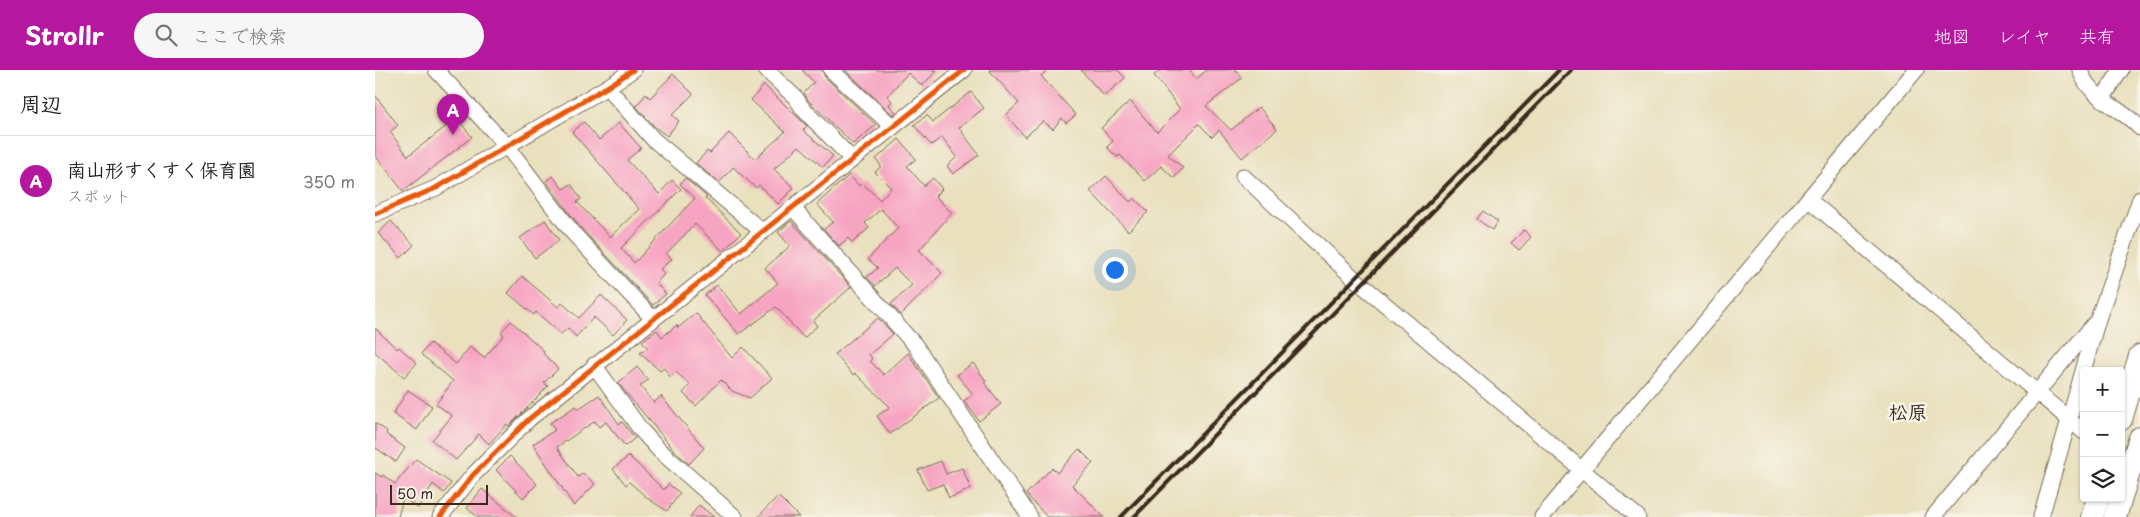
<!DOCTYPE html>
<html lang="ja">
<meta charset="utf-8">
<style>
:root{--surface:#fff;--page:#f6f6f6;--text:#222;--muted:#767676;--line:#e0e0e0;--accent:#b5179e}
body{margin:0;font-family:"Playpen Sans","Klee One",sans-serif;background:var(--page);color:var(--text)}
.controls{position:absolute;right:15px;bottom:15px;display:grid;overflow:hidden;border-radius:5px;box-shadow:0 1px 4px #0004}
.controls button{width:45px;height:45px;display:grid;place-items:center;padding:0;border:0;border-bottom:1px solid var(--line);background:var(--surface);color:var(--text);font:25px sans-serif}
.scale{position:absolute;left:15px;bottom:12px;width:98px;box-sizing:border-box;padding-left:5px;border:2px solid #3b2a1e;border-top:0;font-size:14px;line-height:18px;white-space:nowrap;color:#3b2a1e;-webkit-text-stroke:4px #f7f3e8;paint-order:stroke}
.you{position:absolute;left:739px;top:199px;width:18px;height:18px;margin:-12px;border:4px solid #fff;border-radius:50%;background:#1a73e8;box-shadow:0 0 0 8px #1a73e833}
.badge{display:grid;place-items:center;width:32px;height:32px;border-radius:50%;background:var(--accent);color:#fff;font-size:16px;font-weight:700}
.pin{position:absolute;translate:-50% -41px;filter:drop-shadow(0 1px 2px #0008)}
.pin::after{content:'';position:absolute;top:26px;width:18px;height:15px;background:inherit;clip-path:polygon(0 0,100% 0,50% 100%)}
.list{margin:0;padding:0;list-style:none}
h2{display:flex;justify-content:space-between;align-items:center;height:65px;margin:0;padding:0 20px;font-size:21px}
h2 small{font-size:16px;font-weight:400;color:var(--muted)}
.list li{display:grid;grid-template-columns:32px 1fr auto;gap:15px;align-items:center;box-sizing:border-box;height:90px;padding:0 20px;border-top:1px solid var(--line)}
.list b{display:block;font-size:19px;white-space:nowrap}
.list p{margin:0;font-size:16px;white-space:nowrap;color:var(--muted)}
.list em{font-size:16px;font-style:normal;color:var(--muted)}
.icon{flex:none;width:28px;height:28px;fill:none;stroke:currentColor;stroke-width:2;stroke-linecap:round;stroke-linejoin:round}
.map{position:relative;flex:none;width:1765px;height:447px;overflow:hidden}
header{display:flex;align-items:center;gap:30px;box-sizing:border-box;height:70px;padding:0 25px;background:var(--accent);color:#fff}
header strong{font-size:24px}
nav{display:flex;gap:28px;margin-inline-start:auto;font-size:18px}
.search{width:350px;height:45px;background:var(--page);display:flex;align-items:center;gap:12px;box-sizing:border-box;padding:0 18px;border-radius:28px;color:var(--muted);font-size:19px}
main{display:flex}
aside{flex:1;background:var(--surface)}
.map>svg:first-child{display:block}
.building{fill:#f7a4c2}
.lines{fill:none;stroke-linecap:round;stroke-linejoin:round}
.minor-casing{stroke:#786a56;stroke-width:17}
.highway-casing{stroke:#786a56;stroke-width:24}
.minor{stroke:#fff;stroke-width:15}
.highway{stroke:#fff;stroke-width:22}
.rail{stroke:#3b2a1e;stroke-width:4}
.cycleway-casing{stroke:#f7f3e8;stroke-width:8}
.cycleway{stroke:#e8590c;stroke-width:5}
.labels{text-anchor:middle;stroke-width:5;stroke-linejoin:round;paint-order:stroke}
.quarter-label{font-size:19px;font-weight:bold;fill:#3b2a1e;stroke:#f7f3e8}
</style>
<header>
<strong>Strollr</strong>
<div class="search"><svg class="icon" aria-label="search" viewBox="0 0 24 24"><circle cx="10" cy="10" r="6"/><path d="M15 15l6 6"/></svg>ここで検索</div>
<nav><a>地図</a><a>レイヤ</a><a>共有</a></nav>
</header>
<main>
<aside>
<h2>周辺<small></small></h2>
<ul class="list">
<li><span class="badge">A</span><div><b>南山形すくすく保育園</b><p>スポット</p></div><em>350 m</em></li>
</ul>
</aside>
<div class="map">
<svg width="1765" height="447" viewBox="0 0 1765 447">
<rect width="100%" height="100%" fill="#f7f3e8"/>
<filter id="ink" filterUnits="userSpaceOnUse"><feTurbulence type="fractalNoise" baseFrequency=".02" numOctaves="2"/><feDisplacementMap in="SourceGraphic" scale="10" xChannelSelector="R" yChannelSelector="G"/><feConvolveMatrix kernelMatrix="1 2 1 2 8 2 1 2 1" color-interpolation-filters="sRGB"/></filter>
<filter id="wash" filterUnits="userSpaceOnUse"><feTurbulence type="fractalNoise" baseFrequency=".0096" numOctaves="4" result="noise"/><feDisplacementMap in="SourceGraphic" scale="20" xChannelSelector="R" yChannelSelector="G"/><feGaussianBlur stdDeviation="1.12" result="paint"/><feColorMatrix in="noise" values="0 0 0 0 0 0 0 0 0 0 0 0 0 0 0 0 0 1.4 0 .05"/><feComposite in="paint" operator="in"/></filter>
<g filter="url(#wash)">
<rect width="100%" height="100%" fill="#e9e0bd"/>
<g id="blocks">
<g class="building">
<path d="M427 0H447L450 7 501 55 478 74 433 30 429 23 439 12Z"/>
<path d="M470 0H562L547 16 533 3 512 26 517 31 514 35 521 42 518 45Z"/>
<path d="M614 0H673L666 6 701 45 691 53 687 48 678 59 668 51 650 67 631 45 644 33Z"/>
<path d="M706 0H743L750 8 729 26Z"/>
<path d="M786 0H815L821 9 832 0H861L867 8 831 36 856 60 884 37 902 59 867 88 844 60 837 67 824 54 793 85 808 98 799 108 786 96 770 111 745 85 742 87 732 77 738 71 726 58 755 31 782 62 805 39 779 5Z"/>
<path d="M298 4 318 24 297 45 304 51 292 66 279 56 261 36 271 24 275 28Z"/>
<path d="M389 15 432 56 428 60 458 86 448 97 424 76 399 99 419 118 403 134 384 115 381 118 358 97 344 113 321 93 332 81 335 83 354 63 380 89 410 62 376 30Z"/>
<path d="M596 22 609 38 584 58 604 85 578 104 572 96 582 87 567 67 556 75 539 55 552 45 558 52Z"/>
<path d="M0 25 23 55 15 62 33 86 82 48 97 67 28 121 0 85Z"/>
<path d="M209 52 224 70 244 53 266 78 252 90 284 124 297 110 306 119 246 178 259 193 320 128 305 114 310 108 332 127 330 128 366 163 348 181 320 154 291 184 297 189 285 199 289 204 281 213 291 224 278 235 205 157 171 111 178 106 188 119 196 114 206 129 202 132 235 167 264 139 197 62Z"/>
<path d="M524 69 541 89 532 96 549 116 558 108 567 119 560 126 577 143 544 180 567 203 526 245 516 234 537 215 520 198 500 216 492 207 503 198 493 189 523 158 506 139 490 153 494 158 477 173 473 168 464 176 449 159 458 152 442 134 474 105 484 116 487 113 505 130 516 118 500 102 506 96 501 89Z"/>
<path d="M731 106 755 132 759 128 773 142 753 161 715 121Z"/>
<path d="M1108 141 1123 152 1117 160 1102 149Z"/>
<path d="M170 150 184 170 160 188 145 168Z"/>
<path d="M16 151 39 175 26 188 3 163Z"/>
<path d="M416 151 476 217 438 251 442 256 429 268 401 237 364 264 330 225 342 215 366 244 403 213 390 198 415 176 403 162Z"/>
<path d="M1149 160 1156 167 1144 180 1136 173Z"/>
<path d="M147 206 183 237 187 233 204 248 226 225 252 250 238 265 219 247 201 267 193 258 186 264 161 242 159 245 133 223Z"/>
<path d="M321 243 357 288 368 277 397 308 375 328 357 321 346 310 321 336 308 323 315 315 301 302 295 307 289 298 285 301 265 283 273 278 267 271 282 260 287 267 302 255 303 258Z"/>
<path d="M503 248 518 264 494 285 497 288 495 291 509 305 533 283 564 328 515 364 502 346 515 337 480 303 478 305 460 284Z"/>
<path d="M136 251 169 281 168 283 183 299 169 313 173 316 161 329 134 356 132 354 114 374 104 364 81 390 57 370 77 346 61 334 78 311 46 284 55 273 81 294 95 277 109 288 129 265 126 262Z"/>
<path d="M0 258 22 279 24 277 42 293 29 307 0 282Z"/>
<path d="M598 293 611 311 609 312 626 334 604 351 589 331 598 324 582 305Z"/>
<path d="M262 297 273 310 265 316 279 333 286 326 329 378 314 394 299 380 243 313Z"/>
<path d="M33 320 57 336 42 360 18 344Z"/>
<path d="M224 325 244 354 247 352 260 368 250 376 231 352 224 357 220 351 182 377 203 407 208 403 220 414 199 436 158 374 180 360 175 353 201 336 203 339Z"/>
<path d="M0 353 12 361 11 364 30 378 21 392 1 378 0 380Z"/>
<path d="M704 379 718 393 697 415 729 447H672L651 424 677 398 682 403Z"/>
<path d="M135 386 162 414 148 428 121 400Z"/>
<path d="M254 386 289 420 293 414 305 423 292 441 275 430 254 412 251 415 238 399Z"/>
<path d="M41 389 76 413 69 423 58 414 43 438 28 428 23 447H0V403L7 407 8 405 20 414Z"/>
<path d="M566 391 571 404 587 398 596 419 574 428 568 414 552 420 543 400Z"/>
<path d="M107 419 142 447H103L92 438Z"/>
<path d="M403 426 424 447H383Z"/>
<path d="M324 435 339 447H315Z"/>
</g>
</g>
</g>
<g filter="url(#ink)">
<use href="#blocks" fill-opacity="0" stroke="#786a56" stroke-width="1"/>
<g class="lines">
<defs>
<g id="minor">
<path d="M61 0 131 75 198 163 278 249"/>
<path d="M391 0 421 28 428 39 477 89"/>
<path d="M456 0 518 57"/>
<path d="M1705 0C1714 29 1746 37 1765 58"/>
<path d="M232 17 278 69 388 162"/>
<path d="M1727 29 1746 0"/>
<path d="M868 106 980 209 1263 447"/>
<path d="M1433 129 1709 362"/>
<path d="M418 138 540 275 655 447"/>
<path d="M0 144 61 118 232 17 258 0"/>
<path d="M219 295 266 360 284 380 360 447"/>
<path d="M65 447 98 405 154 349 589 0"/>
<path d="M1167 447 1541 0"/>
<path d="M1558 447 1719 254"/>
<path d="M1666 447 1723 249 1765 129"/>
</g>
<g id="highway">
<path d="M1746 349 1765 286"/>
<path d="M1746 427 1765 368"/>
<path d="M1717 447 1723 428"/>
<path d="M1740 447 1746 428"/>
</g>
</defs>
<use href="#minor" class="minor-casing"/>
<use href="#highway" class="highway-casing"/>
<use href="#minor" class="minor"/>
<use href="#highway" class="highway"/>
<g class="rail">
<path d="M746 447 1184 0"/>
<path d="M759 447 1196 0"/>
</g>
<defs>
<g id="cycleway">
<path d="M0 144 61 118 232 17 258 0"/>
<path d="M65 447 98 405 154 349 589 0"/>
</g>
</defs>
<use href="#cycleway" class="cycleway-casing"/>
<use href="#cycleway" class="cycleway"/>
</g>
</g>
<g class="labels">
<g class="quarter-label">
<text x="1533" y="349">松原</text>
</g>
</g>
</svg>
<div class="controls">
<button>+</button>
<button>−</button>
<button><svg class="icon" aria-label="layers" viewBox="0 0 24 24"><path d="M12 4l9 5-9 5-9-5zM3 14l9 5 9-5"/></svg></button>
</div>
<div class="scale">50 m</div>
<div class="you"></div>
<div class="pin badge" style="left:78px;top:65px">A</div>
</div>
</main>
